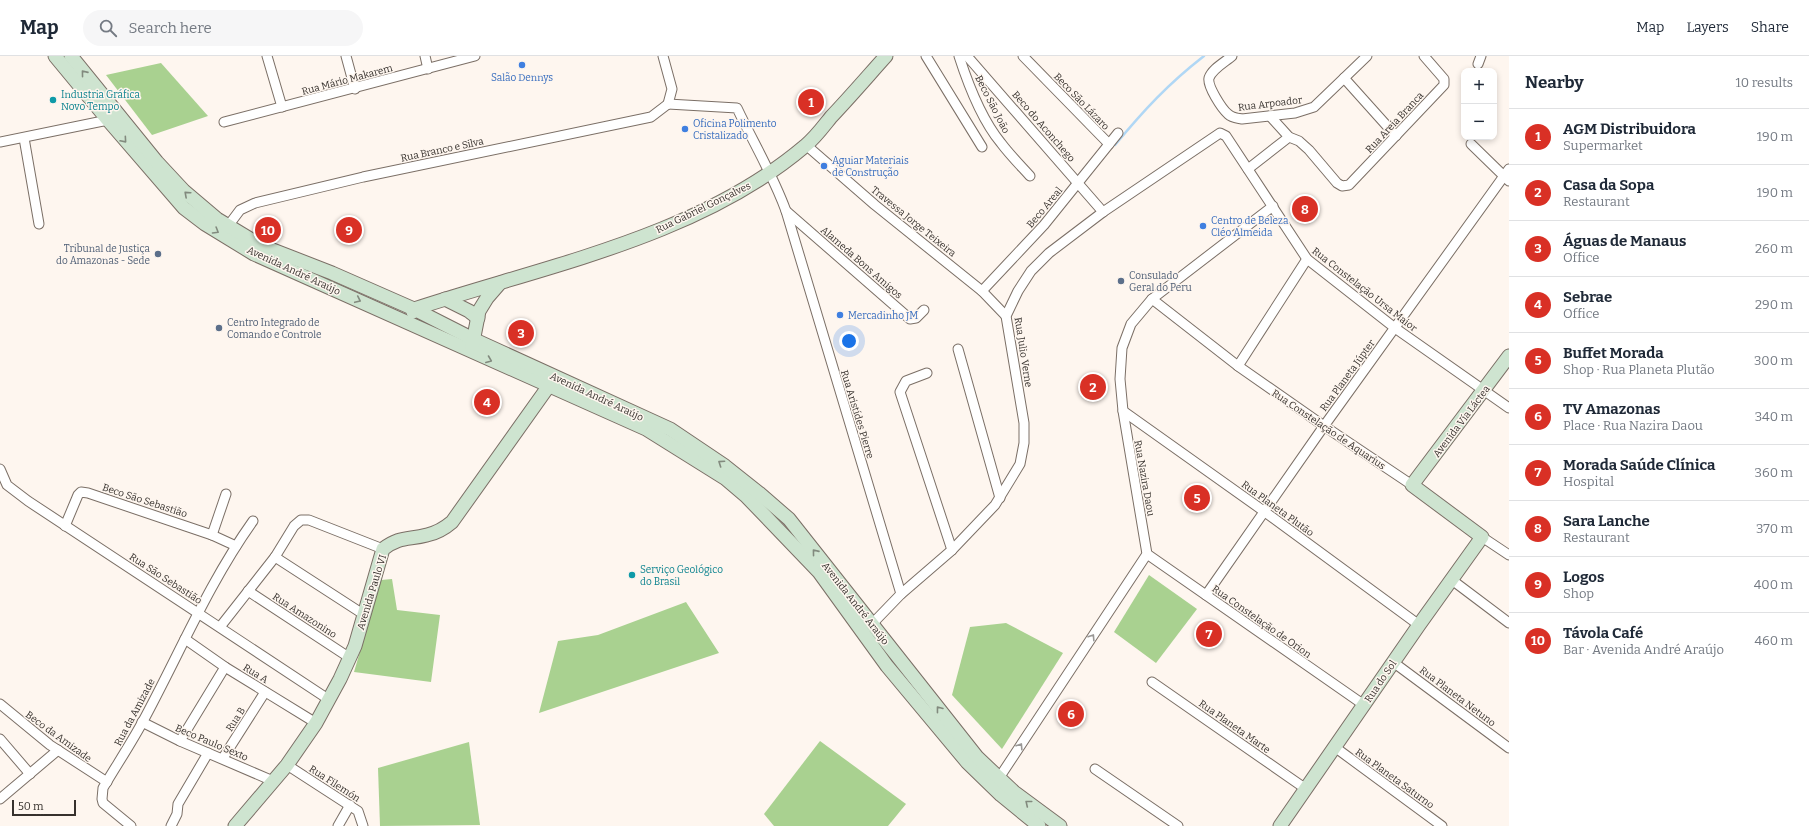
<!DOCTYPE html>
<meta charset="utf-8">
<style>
:root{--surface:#fff;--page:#f6f6f7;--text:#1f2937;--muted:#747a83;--line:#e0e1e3;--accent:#d93025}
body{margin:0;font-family:Bitter,serif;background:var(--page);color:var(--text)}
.controls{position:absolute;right:12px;top:12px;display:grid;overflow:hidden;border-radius:8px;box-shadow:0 2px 6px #0003}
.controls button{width:36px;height:36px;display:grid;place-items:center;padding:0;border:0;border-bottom:1px solid var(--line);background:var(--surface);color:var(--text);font:20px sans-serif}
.scale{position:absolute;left:12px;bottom:10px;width:64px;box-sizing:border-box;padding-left:4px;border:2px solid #36312d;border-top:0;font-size:11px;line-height:14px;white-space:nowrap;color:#36312d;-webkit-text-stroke:3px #fef6ef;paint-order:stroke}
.you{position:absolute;left:849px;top:285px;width:14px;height:14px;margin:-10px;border:3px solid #fff;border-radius:50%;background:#1a73e8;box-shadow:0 0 0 6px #1a73e833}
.badge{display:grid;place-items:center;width:26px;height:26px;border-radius:50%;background:var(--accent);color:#fff;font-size:13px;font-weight:700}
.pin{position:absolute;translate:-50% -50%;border:2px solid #fff;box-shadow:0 1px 4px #0006}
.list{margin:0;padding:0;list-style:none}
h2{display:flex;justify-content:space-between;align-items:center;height:52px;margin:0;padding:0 16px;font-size:17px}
h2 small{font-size:13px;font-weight:400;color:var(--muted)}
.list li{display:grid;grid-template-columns:26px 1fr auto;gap:12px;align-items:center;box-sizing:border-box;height:56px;padding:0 16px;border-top:1px solid var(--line)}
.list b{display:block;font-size:15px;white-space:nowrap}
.list p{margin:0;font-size:13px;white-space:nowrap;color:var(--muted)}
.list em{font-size:13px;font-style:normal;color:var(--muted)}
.icon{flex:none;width:22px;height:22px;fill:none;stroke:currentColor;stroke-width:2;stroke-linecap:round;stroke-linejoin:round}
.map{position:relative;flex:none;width:1509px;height:770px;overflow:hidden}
header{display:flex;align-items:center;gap:24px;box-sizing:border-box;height:56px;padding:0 20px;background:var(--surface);border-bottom:1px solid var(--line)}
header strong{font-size:19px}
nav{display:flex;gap:22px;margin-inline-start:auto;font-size:14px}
.search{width:280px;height:36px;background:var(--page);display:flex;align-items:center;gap:10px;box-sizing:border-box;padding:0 14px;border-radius:22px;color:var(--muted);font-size:15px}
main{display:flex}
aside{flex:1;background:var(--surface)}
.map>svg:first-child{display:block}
.forest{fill:#a9d190}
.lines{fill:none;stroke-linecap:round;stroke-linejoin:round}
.stream{stroke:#b0d7f5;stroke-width:2.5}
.street-casing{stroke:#7b6f66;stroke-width:11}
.secondary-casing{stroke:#7b6f66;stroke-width:15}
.street{stroke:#fff;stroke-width:9}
.secondary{stroke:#cee4d0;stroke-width:13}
.oneway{stroke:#828a7e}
.oneway2{stroke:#9a9896}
.shop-dot{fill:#3f7fe0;stroke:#fef6ef;stroke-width:1.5}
.culture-dot{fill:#0f9aa8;stroke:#fef6ef;stroke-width:1.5}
.service-dot{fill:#5c6f8a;stroke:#fef6ef;stroke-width:1.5}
.labels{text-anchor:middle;stroke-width:3;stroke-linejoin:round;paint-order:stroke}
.shop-label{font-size:10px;fill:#366cbe;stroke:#fef6ef;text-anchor:start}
.street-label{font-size:10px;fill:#36312d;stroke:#fef6ef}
.culture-label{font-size:10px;fill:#0d838f;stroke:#fef6ef;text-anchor:start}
.service-label{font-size:10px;fill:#4e5e75;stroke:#fef6ef;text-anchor:start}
</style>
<header>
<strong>Map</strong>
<div class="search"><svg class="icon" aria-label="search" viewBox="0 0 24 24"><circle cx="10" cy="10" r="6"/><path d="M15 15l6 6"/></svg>Search here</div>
<nav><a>Map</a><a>Layers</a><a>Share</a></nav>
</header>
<main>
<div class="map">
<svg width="1509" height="770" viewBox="0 0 1509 770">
<rect width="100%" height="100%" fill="#fef6ef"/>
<g class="forest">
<path d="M161 7 208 60 152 79 106 19Z"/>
<path d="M1149 519 1197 553 1156 607 1114 576Z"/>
<path d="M392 523 397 554 440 559 431 626 354 616 381 524Z"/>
<path d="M686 546 719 597 539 657 558 585 598 579Z"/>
<path d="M1006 567 1063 597 1002 693 952 639 970 571Z"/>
<path d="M820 685 906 748 888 770H774L764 758Z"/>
<path d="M469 686 480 769 380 770 378 712Z"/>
</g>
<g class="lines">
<path class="stream" d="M1115 89C1144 54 1168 28 1204 0"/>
<defs>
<g id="street">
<path d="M267 0 282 51"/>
<path d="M346 0 355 33"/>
<path d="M425 0 428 13"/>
<path d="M663 0 672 33 668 48"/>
<path d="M926 0 982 91"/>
<path d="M959 0C968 28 982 64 1001 87 1010 99 1020 109 1030 120"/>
<path d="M967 0 1103 156"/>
<path d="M1023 0 1109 88"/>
<path d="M1232 0C1225 6 1212 13 1209 22 1207 30 1222 53 1228 58 1232 62 1237 62 1242 63L1295 57 1314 51 1367 0"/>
<path d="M1478 8 1481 0"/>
<path d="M1344 22 1396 80"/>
<path d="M668 48 737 52C753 86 773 119 786 155L901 538"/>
<path d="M1270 60 1289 81 1299 85 1309 94 1337 127 1342 130 1349 129 1444 29V23L1424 0"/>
<path d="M224 66 475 0"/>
<path d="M24 82 39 168"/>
<path d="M0 86 108 64"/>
<path d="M1471 88 1509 125"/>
<path d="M806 89 875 149 982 235 1006 260"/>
<path d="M1248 113 1289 81"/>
<path d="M786 155 910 263 916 262 924 254"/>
<path d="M228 170 240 154 255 147 363 121 651 61 668 48"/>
<path d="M982 235 1044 169 1118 77"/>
<path d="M1152 243 1238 310 1324 370 1412 429"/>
<path d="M958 293 1000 442"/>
<path d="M1238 310 1307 203"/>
<path d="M927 317 906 325 900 336 952 494"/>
<path d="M1123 355 1265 456 1419 569"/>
<path d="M0 413 7 429 28 445 328 643"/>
<path d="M65 470 78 439 81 436 88 437 212 479 236 490"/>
<path d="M212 479 226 438"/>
<path d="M1482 481 1509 499"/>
<path d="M1147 498 1364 649"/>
<path d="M275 501 363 558"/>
<path d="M1452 524 1509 567"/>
<path d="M248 535 350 602"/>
<path d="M1206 539 1324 370 1509 113"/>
<path d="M873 567 901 538 952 494 995 449 1020 408 1024 387V367L1006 260 1018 235 1031 215 1049 197 1103 156 1220 77 1226 80 1307 203 1395 272 1509 352"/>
<path d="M220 571 275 501 294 470 301 464H309L383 493"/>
<path d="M185 583 225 611 316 667"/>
<path d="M1393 606 1509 692"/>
<path d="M1152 626 1306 733"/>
<path d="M0 648 50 689 107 726"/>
<path d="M142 666 180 685 273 725"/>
<path d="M0 683 30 718"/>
<path d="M180 685 225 611"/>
<path d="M1336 692 1442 770"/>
<path d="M223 702 265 636"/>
<path d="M287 709 358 755 363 770"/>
<path d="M1095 713 1178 770"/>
<path d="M999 722 1147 498 1123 355 1120 323 1122 292 1131 268 1152 243 1273 150"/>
<path d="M0 743 58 694"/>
<path d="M131 770 103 747 102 743 103 732C116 710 130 689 142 667 179 599 208 528 253 465"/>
<path d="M171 770 177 758 178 748 208 697"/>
<path d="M338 770 350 749"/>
</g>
<g id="secondary">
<path d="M55 0 108 64 184 152 205 168 254 198 646 373 726 423 746 440 819 516 887 610 967 706 1001 739 1039 770"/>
<path d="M71 0 157 106 184 135 217 163 260 189 332 217 414 253 475 284 670 373 725 410 759 437 789 463 977 701 1014 736 1060 770"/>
<path d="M445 243 469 255 478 262"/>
<path d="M413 256 414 253C544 210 698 181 805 90 815 82 823 71 831 61 850 41 868 20 886 0"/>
<path d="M472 291 479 255 487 242 500 227"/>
<path d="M235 770 287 709 316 667 340 623 355 590 383 493C400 480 408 484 427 479 436 477 445 472 452 466L553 324"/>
<path d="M1280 770 1419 569 1482 481 1412 429 1509 300"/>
</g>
</defs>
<use href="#street" class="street-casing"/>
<use href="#secondary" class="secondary-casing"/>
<use href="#street" class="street"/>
<use href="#secondary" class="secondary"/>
</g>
<defs><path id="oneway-chevron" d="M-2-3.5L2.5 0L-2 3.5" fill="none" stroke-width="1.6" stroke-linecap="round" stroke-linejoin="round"/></defs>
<g class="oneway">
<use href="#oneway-chevron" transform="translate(84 17) rotate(-129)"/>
<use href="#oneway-chevron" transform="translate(124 84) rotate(49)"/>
<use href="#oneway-chevron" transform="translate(187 138) rotate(-138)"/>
<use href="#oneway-chevron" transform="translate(216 175) rotate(31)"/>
<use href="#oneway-chevron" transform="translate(358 244) rotate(25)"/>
<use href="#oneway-chevron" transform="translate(489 304) rotate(22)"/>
<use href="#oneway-chevron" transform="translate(721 407) rotate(-146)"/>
<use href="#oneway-chevron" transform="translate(815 496) rotate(-129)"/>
<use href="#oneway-chevron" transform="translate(939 653) rotate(-128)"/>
<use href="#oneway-chevron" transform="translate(1028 747) rotate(-141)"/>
</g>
<g class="oneway2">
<use href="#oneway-chevron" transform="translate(1092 581) rotate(-57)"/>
<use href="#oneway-chevron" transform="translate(1020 690) rotate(-57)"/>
</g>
<g class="shop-dot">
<circle cx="522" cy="9" r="4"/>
<circle cx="685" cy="73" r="4"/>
<circle cx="824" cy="110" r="4"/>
<circle cx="1203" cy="170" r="4"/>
<circle cx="840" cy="259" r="4"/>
</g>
<g class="culture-dot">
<circle cx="53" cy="44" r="4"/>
<circle cx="632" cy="519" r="4"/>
</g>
<g class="service-dot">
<circle cx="158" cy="198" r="4"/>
<circle cx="1121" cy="225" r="4"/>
<circle cx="219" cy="272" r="4"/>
</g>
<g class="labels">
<g class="shop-label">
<text x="522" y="25" text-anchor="middle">Salão Dennys</text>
<text x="693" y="71">Oficina Polimento<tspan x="693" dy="12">Cristalizado</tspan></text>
<text x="832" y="108">Aguiar Materiais<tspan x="832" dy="12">de Construção</tspan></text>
<text x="1211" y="168">Centro de Beleza<tspan x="1211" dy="12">Cléo Almeida</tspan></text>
<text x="848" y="263">Mercadinho JM</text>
</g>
<g class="street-label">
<text transform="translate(347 23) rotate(-15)" y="4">Rua Mário Makarem</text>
<text transform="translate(1082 45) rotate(46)" y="4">Beco São Lázaro</text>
<text transform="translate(1270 47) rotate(-7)" y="4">Rua Arpoador</text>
<text transform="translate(993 48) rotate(63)" y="4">Beco São João</text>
<text transform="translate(1394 66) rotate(-47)" y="4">Rua Areia Branca</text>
<text transform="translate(1044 70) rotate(49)" y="4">Beco do Aconchego</text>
<text transform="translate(442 93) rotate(-12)" y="4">Rua Branco e Silva</text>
<text transform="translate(703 151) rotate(-26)" y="4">Rua Gabriel Gonçalves</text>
<text transform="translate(1044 151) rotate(-50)" y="4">Beco Areal</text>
<text transform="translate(914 165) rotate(39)" y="4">Travessa Jorge Teixeira</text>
<text transform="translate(862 206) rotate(41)" y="4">Alameda Bons Amigos</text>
<text transform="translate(294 214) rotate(25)" y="4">Avenida André Araújo</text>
<text transform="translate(1365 233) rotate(38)" y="4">Rua Constelação Ursa Maior</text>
<text transform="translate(1024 296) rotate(81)" y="4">Rua Julio Verne</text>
<text transform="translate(1347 319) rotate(-54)" y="4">Rua Planeta Júpter</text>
<text transform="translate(597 340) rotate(25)" y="4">Avenida André Araújo</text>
<text transform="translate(858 358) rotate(73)" y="4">Rua Aristídes Pierre</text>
<text transform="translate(1461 365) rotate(-53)" y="4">Avenida Vía Láctea</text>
<text transform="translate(1329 373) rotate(34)" y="4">Rua Constelação de Aquarius</text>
<text transform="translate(1145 422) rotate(80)" y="4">Rua Nazira Daou</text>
<text transform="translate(145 444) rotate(18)" y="4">Beco São Sebastião</text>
<text transform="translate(1278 452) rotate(36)" y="4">Rua Planeta Plutão</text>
<text transform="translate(166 522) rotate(33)" y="4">Rua São Sebastião</text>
<text transform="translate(371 536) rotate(-73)" y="4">Avenida Paulo VI</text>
<text transform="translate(856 547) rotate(52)" y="4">Avenida André Araújo</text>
<text transform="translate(305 559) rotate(33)" y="4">Rua Amazonino</text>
<text transform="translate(1262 565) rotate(35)" y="4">Rua Constelação de Orion</text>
<text transform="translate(256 617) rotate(32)" y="4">Rua A</text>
<text transform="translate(1380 625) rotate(-56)" y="4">Rua do Sol</text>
<text transform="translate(1458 640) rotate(37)" y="4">Rua Planeta Netuno</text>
<text transform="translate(134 656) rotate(-62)" y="4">Rua da Amizade</text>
<text transform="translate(235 663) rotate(-57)" y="4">Rua B</text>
<text transform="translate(1235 670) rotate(35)" y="4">Rua Planeta Marte</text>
<text transform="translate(59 680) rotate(36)" y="4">Beco da Amizade</text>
<text transform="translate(212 686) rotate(23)" y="4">Beco Paulo Sexto</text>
<text transform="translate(1395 722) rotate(36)" y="4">Rua Planeta Saturno</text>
<text transform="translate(335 727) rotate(33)" y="4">Rua Filemón</text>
</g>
<g class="culture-label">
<text x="61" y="42">Industria Gráfica<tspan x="61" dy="12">Novo Tempo</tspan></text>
<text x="640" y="517">Serviço Geológico<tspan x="640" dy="12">do Brasil</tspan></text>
</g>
<g class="service-label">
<text x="150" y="196" text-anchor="end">Tribunal de Justiça<tspan x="150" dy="12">do Amazonas - Sede</tspan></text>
<text x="1129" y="223">Consulado<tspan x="1129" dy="12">Geral do Peru</tspan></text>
<text x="227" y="270">Centro Integrado de<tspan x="227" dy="12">Comando e Controle</tspan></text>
</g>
</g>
</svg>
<div class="controls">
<button>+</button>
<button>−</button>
</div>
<div class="scale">50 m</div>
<div class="you"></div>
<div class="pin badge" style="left:811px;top:46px">1</div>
<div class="pin badge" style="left:1093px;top:331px">2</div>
<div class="pin badge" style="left:521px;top:277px">3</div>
<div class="pin badge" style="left:487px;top:346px">4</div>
<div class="pin badge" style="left:1197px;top:442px">5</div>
<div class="pin badge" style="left:1071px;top:658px">6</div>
<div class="pin badge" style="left:1209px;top:578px">7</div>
<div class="pin badge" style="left:1305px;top:153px">8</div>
<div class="pin badge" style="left:349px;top:174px">9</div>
<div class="pin badge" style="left:268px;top:174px">10</div>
</div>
<aside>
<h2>Nearby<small>10 results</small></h2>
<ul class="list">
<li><span class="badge">1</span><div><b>AGM Distribuidora</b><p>Supermarket</p></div><em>190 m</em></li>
<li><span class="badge">2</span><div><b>Casa da Sopa</b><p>Restaurant</p></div><em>190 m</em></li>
<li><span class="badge">3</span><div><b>Águas de Manaus</b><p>Office</p></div><em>260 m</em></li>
<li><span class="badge">4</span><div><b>Sebrae</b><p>Office</p></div><em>290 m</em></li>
<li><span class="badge">5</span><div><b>Buffet Morada</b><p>Shop · Rua Planeta Plutão</p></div><em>300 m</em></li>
<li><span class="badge">6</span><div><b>TV Amazonas</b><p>Place · Rua Nazira Daou</p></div><em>340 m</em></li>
<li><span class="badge">7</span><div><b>Morada Saúde Clínica</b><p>Hospital</p></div><em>360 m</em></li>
<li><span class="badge">8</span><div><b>Sara Lanche</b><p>Restaurant</p></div><em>370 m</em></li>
<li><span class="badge">9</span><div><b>Logos</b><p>Shop</p></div><em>400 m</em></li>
<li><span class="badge">10</span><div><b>Távola Café</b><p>Bar · Avenida André Araújo</p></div><em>460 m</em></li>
</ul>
</aside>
</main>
